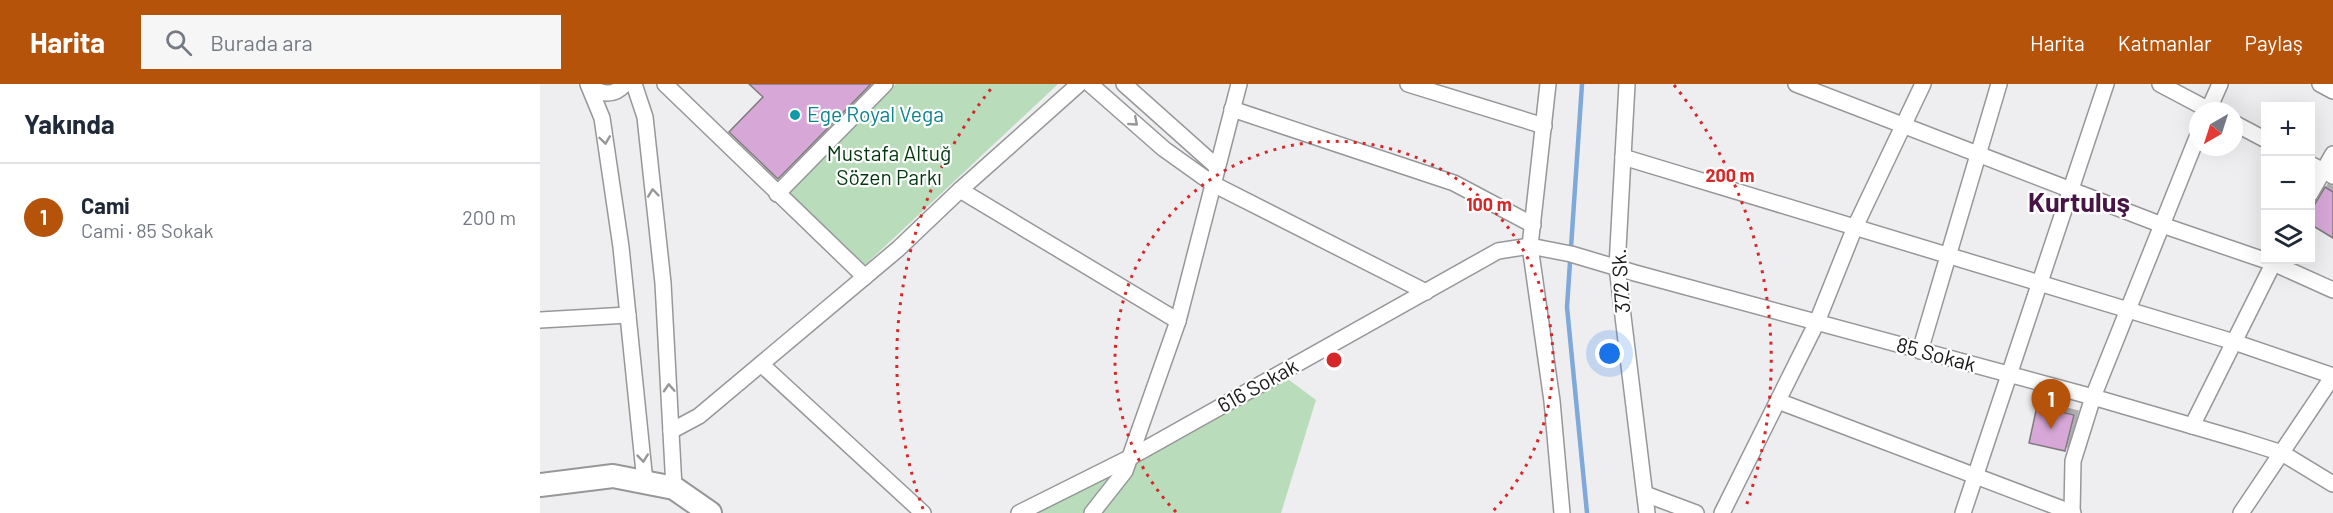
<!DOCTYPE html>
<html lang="tr">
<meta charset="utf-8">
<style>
:root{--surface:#fff;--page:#f6f6f7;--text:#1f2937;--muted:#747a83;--line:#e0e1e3;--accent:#b45309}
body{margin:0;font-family:Barlow,sans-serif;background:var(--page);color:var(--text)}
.controls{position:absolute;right:18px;top:18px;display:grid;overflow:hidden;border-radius:0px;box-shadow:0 6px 24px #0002}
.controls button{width:54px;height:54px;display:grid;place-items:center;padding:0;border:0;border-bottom:2px solid var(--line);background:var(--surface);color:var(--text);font:30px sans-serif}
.compass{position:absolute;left:1649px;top:18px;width:54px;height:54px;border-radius:50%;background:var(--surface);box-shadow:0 6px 24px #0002;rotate:219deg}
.you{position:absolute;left:1070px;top:270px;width:21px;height:21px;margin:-15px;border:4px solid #fff;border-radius:50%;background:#1a73e8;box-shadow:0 0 0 9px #1a73e833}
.badge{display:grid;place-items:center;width:39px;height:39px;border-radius:50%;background:var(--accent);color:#fff;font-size:20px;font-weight:700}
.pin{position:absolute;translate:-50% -50px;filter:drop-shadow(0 2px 3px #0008)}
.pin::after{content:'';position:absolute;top:32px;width:21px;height:18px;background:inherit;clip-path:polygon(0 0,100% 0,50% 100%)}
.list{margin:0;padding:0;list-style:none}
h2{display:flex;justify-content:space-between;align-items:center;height:78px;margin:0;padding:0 24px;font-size:26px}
h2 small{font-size:20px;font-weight:400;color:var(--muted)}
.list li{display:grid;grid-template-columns:39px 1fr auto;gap:18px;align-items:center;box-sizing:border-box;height:108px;padding:0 24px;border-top:2px solid var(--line)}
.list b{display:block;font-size:22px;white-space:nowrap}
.list p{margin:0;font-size:20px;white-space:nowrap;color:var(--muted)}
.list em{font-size:20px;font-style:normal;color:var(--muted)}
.icon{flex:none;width:33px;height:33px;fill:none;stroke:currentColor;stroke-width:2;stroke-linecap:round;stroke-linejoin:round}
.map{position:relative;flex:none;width:1793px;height:429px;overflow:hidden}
header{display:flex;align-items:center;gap:36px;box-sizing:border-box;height:84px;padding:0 30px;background:var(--accent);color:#fff}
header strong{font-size:28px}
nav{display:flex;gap:33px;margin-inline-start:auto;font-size:21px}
.search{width:420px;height:54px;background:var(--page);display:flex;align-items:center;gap:15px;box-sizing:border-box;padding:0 21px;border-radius:0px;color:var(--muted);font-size:22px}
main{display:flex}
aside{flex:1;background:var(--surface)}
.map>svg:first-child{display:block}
.green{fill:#b9ddbb}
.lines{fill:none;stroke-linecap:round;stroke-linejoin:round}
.stream{stroke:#7ea9d8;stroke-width:4.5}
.building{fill:#d7a8d7;stroke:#7e7c7e;stroke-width:1.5;filter:url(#shadow)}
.street-casing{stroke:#97979a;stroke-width:18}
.secondary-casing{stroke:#97979a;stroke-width:26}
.street{stroke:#fff;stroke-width:15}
.secondary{stroke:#fff;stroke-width:22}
.oneway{stroke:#979797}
.ring{fill:none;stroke:#d62828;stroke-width:3;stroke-dasharray:3 6}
.culture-dot{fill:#0f9aa8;stroke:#fff;stroke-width:2}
.labels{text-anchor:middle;stroke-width:4.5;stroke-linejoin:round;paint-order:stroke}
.culture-label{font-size:21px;fill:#0d838f;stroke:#fff;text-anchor:start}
.park-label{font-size:21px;fill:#00380c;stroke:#fff}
.street-label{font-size:21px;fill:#181818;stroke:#fff}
.district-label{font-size:27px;font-weight:bold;fill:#471545;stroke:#fff}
.centre{fill:#d62828;stroke:#fff;stroke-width:3}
.ring-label{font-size:18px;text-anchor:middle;font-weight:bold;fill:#d62828;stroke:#fff;stroke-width:4.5;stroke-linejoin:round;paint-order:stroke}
</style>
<header>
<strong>Harita</strong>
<div class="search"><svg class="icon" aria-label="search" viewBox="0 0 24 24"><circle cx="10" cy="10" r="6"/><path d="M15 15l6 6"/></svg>Burada ara</div>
<nav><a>Harita</a><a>Katmanlar</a><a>Paylaş</a></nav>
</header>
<main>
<aside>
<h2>Yakında<small></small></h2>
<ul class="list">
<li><span class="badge">1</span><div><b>Cami</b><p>Cami · 85 Sokak</p></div><em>200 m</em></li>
</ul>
</aside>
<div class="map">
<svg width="1793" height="429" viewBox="0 0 1793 429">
<defs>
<filter id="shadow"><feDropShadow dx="4" dy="-4" stdDeviation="0" flood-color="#0004"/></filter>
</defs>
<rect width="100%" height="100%" fill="#eeeef1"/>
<g class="green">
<path d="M356 0H518L325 181 245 105Z"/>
<path d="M745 293 776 316 741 429H496Z"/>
</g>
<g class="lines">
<path class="stream" d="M1042 0 1027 223 1047 429"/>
</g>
<g class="building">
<path d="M209 0H331L238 95 189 48 223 13Z"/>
<path d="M1785 103 1793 108V154L1770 140V128Z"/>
<path d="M1497 322 1534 331 1525 367 1489 359Z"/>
</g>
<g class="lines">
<defs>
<g id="street">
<path d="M48 0 62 34 81 163 105 398"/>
<path d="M49 0C59 11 74 13 85 0"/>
<path d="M94 0 105 33 123 199 134 404"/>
<path d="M125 0 325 193"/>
<path d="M550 0 624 65 673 100 886 208"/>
<path d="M584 0 677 83"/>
<path d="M868 0 1004 42"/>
<path d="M1008 0 990 162 1012 317 1022 429"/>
<path d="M1087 0 1077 183 1107 429"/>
<path d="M1256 0 1622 141 1733 179 1793 206"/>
<path d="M1620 0 1671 27"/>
<path d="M1780 0 1793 7"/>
<path d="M692 25 914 99 993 141"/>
<path d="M1668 27 1680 0"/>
<path d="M1694 39 1726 56"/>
<path d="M1083 73 1694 258 1793 292"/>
<path d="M1770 80 1793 92"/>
<path d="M420 106 638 237"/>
<path d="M237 110 345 0"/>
<path d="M1770 110 1793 70"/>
<path d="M0 236 88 231"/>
<path d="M1380 267 1459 0"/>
<path d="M221 280 383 429"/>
<path d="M1238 317 1533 429"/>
<path d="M1652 342 1735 176"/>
<path d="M131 347 159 332 358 165 420 106 539 0"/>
<path d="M1105 410 1156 429"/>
<path d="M479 429 591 373 958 167 990 162 1031 170 1095 189 1553 313 1704 357 1742 369 1793 400"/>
<path d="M552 429 585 387 638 237 699 0"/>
<path d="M1182 429 1277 238 1315 143 1383 0"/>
<path d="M1423 429 1566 0"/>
<path d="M1532 429 1533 377 1553 313 1658 51"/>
<path d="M1701 429 1793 292"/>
</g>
<path id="secondary" d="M0 401 73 392 134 404 170 429"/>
</defs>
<use href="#street" class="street-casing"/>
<use href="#secondary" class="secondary-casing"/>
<use href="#street" class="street"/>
<use href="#secondary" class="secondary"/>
</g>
<defs><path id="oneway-chevron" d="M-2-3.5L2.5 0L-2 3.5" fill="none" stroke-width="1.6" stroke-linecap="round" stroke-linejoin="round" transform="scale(1.5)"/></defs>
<g class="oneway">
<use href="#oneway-chevron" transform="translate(594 38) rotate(41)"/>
<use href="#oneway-chevron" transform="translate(65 56) rotate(82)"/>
<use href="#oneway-chevron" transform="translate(113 109) rotate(-96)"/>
<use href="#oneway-chevron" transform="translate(129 304) rotate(-93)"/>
<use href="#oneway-chevron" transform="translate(103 374) rotate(84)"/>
</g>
<g class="ring">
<path d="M636 428A219 219 0 1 1 952 428"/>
<path d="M383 425A437 437 0 0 1 454 1M1134 1A437 437 0 0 1 1205 425"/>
</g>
<circle class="culture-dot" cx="255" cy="31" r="6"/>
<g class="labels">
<g class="culture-label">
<text x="267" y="38">Ege Royal Vega</text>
</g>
<g class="park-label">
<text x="349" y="77">Mustafa Altuğ<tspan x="349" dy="24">Sözen Parkı</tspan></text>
</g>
<g class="street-label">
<text transform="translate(1081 197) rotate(-94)" y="7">372 Sk.</text>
<text transform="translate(1396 271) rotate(15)" y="7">85 Sokak</text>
<text transform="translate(718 302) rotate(-29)" y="7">616 Sokak</text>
</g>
<g class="district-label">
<text x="1539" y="128">Kurtuluş</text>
</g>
</g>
<circle cx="794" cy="276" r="9" class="centre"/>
<g class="ring-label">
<text x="1190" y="98">200 m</text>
<text x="949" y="127">100 m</text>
</g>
</svg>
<div class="controls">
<button>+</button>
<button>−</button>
<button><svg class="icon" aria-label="layers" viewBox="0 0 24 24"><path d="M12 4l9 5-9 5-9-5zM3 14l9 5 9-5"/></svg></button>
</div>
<svg class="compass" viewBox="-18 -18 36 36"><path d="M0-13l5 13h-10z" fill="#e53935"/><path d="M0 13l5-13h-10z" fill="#747a83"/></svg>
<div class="you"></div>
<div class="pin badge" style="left:1511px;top:345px">1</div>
</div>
</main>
